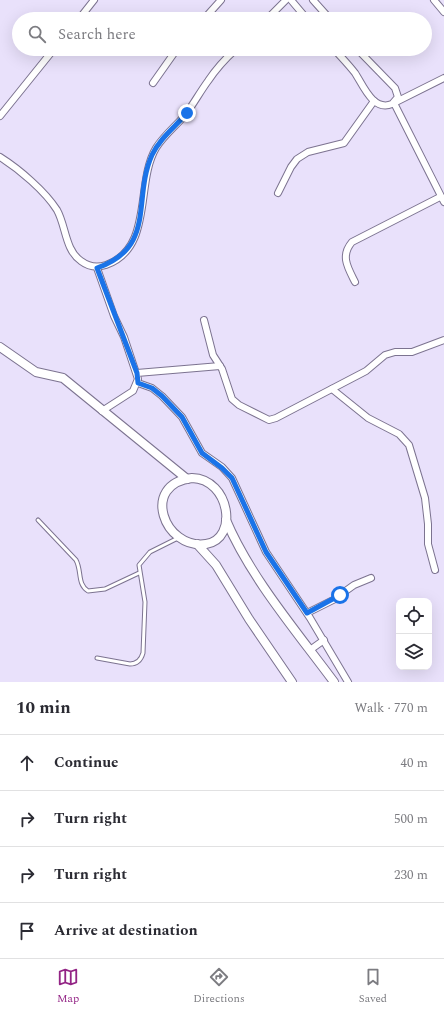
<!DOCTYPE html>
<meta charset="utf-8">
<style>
:root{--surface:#fff;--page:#f2f2f3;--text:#2b2b33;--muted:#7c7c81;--line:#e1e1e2;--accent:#932485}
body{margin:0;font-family:Spectral,serif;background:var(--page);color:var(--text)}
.controls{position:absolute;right:12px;bottom:12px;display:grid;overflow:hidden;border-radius:8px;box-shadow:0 4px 16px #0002}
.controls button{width:36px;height:36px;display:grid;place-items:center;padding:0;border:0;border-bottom:1px solid var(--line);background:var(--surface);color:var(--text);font:20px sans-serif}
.stop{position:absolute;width:12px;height:12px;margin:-9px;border:3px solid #1a73e8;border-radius:50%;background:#fff}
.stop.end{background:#1a73e8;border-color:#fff;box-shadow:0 1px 4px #0008}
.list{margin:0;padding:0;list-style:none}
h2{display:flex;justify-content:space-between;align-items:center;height:52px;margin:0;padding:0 16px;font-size:17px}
h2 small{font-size:13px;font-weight:400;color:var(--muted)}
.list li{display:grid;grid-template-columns:26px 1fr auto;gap:12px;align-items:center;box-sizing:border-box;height:56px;padding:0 16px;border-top:1px solid var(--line)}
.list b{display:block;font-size:15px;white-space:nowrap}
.list em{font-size:13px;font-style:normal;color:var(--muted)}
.icon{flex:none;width:22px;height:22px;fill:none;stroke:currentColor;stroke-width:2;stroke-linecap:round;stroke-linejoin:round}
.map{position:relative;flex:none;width:444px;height:682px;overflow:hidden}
.search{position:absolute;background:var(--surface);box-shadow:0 4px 16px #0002;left:12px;right:12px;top:12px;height:44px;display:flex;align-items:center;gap:10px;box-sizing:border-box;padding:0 14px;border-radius:22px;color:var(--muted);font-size:15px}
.sheet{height:276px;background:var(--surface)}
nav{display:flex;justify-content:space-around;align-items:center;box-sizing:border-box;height:56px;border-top:1px solid var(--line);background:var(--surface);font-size:11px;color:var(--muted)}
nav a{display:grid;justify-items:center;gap:2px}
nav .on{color:var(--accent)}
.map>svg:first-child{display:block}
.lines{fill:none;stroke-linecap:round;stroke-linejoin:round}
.service-casing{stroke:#7c7390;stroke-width:5}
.minor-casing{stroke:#7c7390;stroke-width:8}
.tertiary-casing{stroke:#7c7390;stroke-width:10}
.service{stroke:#fff;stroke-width:3}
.minor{stroke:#fff;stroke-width:6}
.tertiary{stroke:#fff;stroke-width:8}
.route{stroke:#1a73e8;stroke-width:5}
</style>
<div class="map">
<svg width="444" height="682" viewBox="0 0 444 682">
<rect width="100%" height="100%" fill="#e9e1fb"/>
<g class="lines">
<defs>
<g id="service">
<path d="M38 520 76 560C82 571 77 584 88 591L105 589 139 573"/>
<path d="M97 658 130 664C137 664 141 660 143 653L145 602 139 565 150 552 178 538"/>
</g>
<g id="minor">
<path d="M291 0 307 19"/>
<path d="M313 0 330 19"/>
<path d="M434 0 444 12"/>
<path d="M79 19 94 0"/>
<path d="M204 19 221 0"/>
<path d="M267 19 286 0"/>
<path d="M334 49C341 57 348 64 355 73 363 85 373 112 392 104L398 97 395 88 357 49"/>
<path d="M444 78 394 103 444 202"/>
<path d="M153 83 177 49"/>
<path d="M0 116 54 49"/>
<path d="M0 157C19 169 45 191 57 210 66 226 65 250 81 261 89 267 97 268 106 265 154 248 135 183 156 148 164 135 177 125 186 114 194 103 200 92 208 81 216 69 225 59 236 49"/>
<path d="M278 193 291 167 297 159 308 152 344 143 374 101"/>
<path d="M97 268 114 316 124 337 138 379 133 391 102 411"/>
<path d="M355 282C348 268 340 256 352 242L440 197"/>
<path d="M204 320 213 355 222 369 232 399 239 405 269 420 276 418 366 371 385 355 395 352H412L444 340"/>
<path d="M137 373 220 366"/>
<path d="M138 383 152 388 162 396 182 417 202 453 222 467 232 478 266 552 310 618 348 682"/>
<path d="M332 389 368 418 399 434 409 445 425 498 428 524V544L435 570"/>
<path d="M307 613 333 600 354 585 371 578"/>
<path d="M310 650 324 640"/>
</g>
<g id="tertiary">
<path d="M0 347 36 372 63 378 187 479"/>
<path d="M192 478C230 479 239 539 206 544 164 550 140 484 192 478Z"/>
<path d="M226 520C250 577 297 632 334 682"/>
<path d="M197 544 216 565 249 619 292 682"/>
</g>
</defs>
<use href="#service" class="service-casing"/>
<use href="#minor" class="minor-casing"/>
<use href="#tertiary" class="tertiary-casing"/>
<use href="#service" class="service"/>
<use href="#minor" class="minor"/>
<use href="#tertiary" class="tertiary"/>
</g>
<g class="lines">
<path class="route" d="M187 113C175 127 160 138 152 155 132 199 157 247 97 268L137 373 138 383 152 388 162 396 182 417 202 453 222 468 232 478 266 552 307 613 340 595"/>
</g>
</svg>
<div class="controls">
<button><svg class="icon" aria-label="locate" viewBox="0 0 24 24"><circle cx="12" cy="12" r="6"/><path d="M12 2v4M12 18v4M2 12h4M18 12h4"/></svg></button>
<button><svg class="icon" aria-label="layers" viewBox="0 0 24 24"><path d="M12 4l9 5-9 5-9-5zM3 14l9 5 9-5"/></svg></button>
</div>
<div class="stop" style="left:340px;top:595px"></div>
<div class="stop end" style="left:187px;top:113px"></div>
<div class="search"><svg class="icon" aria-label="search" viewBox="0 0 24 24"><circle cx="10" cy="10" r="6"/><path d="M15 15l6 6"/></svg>Search here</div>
</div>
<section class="sheet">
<h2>10 min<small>Walk · 770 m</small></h2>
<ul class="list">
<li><svg class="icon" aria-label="ahead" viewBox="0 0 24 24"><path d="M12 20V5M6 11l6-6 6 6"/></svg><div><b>Continue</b></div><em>40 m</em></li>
<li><svg class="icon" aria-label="right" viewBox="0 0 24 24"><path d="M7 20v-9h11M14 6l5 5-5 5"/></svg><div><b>Turn right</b></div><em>500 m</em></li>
<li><svg class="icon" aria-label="right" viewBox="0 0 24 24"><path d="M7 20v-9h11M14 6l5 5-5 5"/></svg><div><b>Turn right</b></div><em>230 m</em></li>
<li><svg class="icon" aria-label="arrive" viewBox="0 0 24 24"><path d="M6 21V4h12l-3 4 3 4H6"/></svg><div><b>Arrive at destination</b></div></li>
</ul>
</section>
<nav>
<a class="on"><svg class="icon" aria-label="map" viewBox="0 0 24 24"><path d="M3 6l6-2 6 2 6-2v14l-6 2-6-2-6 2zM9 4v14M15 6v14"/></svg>Map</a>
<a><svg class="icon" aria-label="directions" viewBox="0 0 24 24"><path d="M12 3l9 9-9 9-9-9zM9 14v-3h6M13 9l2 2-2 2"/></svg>Directions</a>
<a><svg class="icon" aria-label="saved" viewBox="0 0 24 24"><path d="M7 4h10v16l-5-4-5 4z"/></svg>Saved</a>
</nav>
